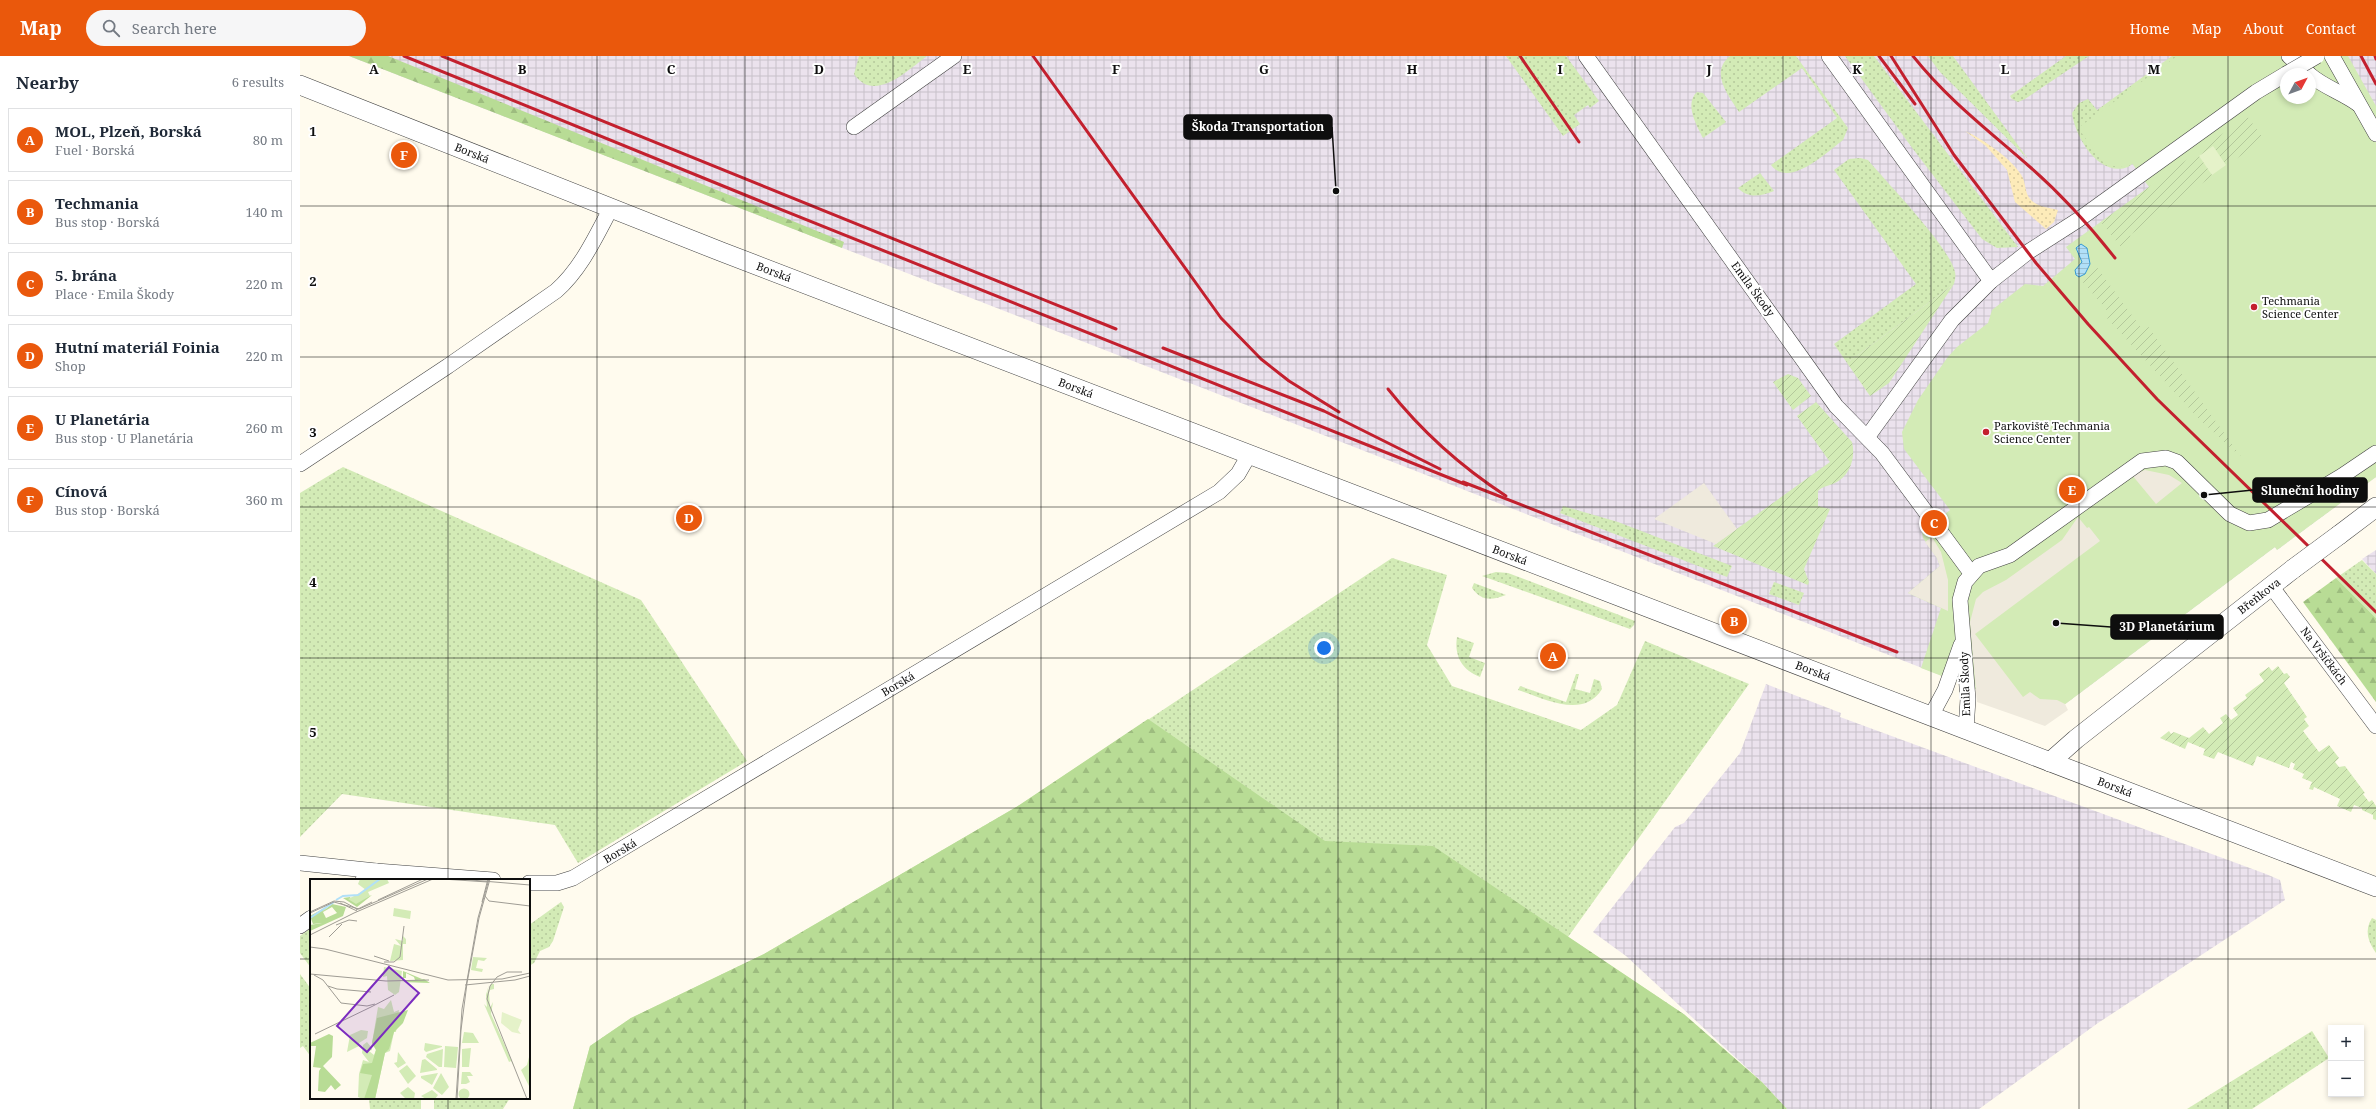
<!DOCTYPE html>
<meta charset="utf-8">
<style>
:root{--surface:#fff;--page:#f6f6f7;--text:#1f2937;--muted:#747a83;--line:#e0e1e3;--accent:#ea580c}
body{margin:0;font-family:"Noto Serif",serif;background:var(--page);color:var(--text)}
.controls{position:absolute;right:12px;bottom:12px;display:grid;overflow:hidden;border-radius:0px;box-shadow:0 2px 6px #0003}
.controls button{width:36px;height:36px;display:grid;place-items:center;padding:0;border:0;border-bottom:1px solid var(--line);background:var(--surface);color:var(--text);font:20px sans-serif}
.compass{position:absolute;left:1980px;top:12px;width:36px;height:36px;border-radius:50%;background:var(--surface);box-shadow:0 2px 6px #0003;rotate:49deg}
.you{position:absolute;left:1024px;top:592px;width:14px;height:14px;margin:-10px;border:3px solid #fff;border-radius:50%;background:#1a73e8;box-shadow:0 0 0 6px #1a73e833}
.badge{display:grid;place-items:center;width:26px;height:26px;border-radius:50%;background:var(--accent);color:#fff;font-size:13px;font-weight:700}
.pin{position:absolute;translate:-50% -50%;border:2px solid #fff;box-shadow:0 1px 4px #0006}
.list{margin:0;padding:0;list-style:none}
h2{display:flex;justify-content:space-between;align-items:center;height:52px;margin:0;padding:0 16px;font-size:17px}
h2 small{font-size:13px;font-weight:400;color:var(--muted)}
.list li{display:grid;grid-template-columns:26px 1fr auto;gap:12px;align-items:center;box-sizing:border-box;height:64px;margin:0 8px 8px;padding:0 8px;border:1px solid var(--line);border-radius:0px}
.list b{display:block;font-size:15px;white-space:nowrap}
.list p{margin:0;font-size:13px;white-space:nowrap;color:var(--muted)}
.list em{font-size:13px;font-style:normal;color:var(--muted)}
.icon{flex:none;width:22px;height:22px;fill:none;stroke:currentColor;stroke-width:2;stroke-linecap:round;stroke-linejoin:round}
.map{position:relative;flex:none;width:2076px;height:1053px;overflow:hidden}
header{display:flex;align-items:center;gap:24px;box-sizing:border-box;height:56px;padding:0 20px;background:var(--accent);color:#fff}
header strong{font-size:19px}
nav{display:flex;gap:22px;margin-inline-start:auto;font-size:14px}
.search{width:280px;height:36px;background:var(--page);display:flex;align-items:center;gap:10px;box-sizing:border-box;padding:0 14px;border-radius:22px;color:var(--muted);font-size:15px}
main{display:flex}
aside{flex:1;background:var(--surface)}
.map>svg:first-child{display:block}
.industrial{fill:url(#industrial-grid);fill-rule:evenodd}
.grass{fill:url(#grass-dots)}
.forest{fill:url(#forest-firs)}
.sand{fill:url(#sand-dots)}
.park{fill:#d3ebb6;fill-rule:evenodd}
.garden{fill:url(#garden-furrows)}
.pitch{fill:#e5f2c9}
.plaza{fill:#efeadd}
.water{fill:url(#water-rules);stroke:#3599d2}
.lines{fill:none;stroke-linecap:round;stroke-linejoin:round}
.minor-tunnel{stroke:#dbd7cc;stroke-width:15;stroke-dasharray:15 8;stroke-linecap:butt}
.minor-casing{stroke:#414141;stroke-width:16}
.tertiary-casing{stroke:#414141;stroke-width:20}
.minor{stroke:#fff;stroke-width:15}
.tertiary{stroke:#fff;stroke-width:19}
.rail{stroke:#c3202e;stroke-width:3}
.minor-bridge-casing{stroke:#414141;stroke-width:16;stroke-linecap:butt}
.tertiary-bridge-casing{stroke:#414141;stroke-width:20;stroke-linecap:butt}
.minor-bridge{stroke:#fff;stroke-width:15}
.tertiary-bridge{stroke:#fff;stroke-width:19}
.grid{fill:none;stroke:#0e0e0e;stroke-width:1;stroke-opacity:0.55}
.poi-dot{fill:#c3202e;stroke:#fff;stroke-width:1.5}
.labels{text-anchor:middle;stroke-width:4;stroke-linejoin:round;paint-order:stroke}
.street-label{font-size:11px;fill:#0e0e0e;stroke:#fff}
.poi-label{font-size:11px;fill:#0e0e0e;stroke:#fff;text-anchor:start}
.inset-river{fill:none;stroke:#b1e0f8;stroke-width:2}
.inset-road{fill:none;stroke:#9f9c94;stroke-width:1}
.view{fill:#7b2cbf;fill-opacity:0.15;stroke:#7b2cbf;stroke-width:2}
.inset-edge{fill:none;stroke:#0e0e0e;stroke-width:2}
.grid-label{font-size:13px;text-anchor:middle;font-weight:bold;fill:#0e0e0e;stroke:#fff;stroke-width:4;stroke-linejoin:round;paint-order:stroke}
.leader{fill:none;stroke:#0e0e0e;stroke-width:1.5}
.callout-dot{fill:#0e0e0e;stroke:#fff;stroke-width:1.5}
.callout{fill:#0e0e0e;stroke:#0e0e0e;stroke-width:1.5}
.callout-label{font-size:12px;text-anchor:middle;font-weight:bold;fill:#fff}
</style>
<header>
<strong>Map</strong>
<div class="search"><svg class="icon" aria-label="search" viewBox="0 0 24 24"><circle cx="10" cy="10" r="6"/><path d="M15 15l6 6"/></svg>Search here</div>
<nav><a>Home</a><a>Map</a><a>About</a><a>Contact</a></nav>
</header>
<main>
<aside>
<h2>Nearby<small>6 results</small></h2>
<ul class="list">
<li><span class="badge">A</span><div><b>MOL, Plzeň, Borská</b><p>Fuel · Borská</p></div><em>80 m</em></li>
<li><span class="badge">B</span><div><b>Techmania</b><p>Bus stop · Borská</p></div><em>140 m</em></li>
<li><span class="badge">C</span><div><b>5. brána</b><p>Place · Emila Škody</p></div><em>220 m</em></li>
<li><span class="badge">D</span><div><b>Hutní materiál Foinia</b><p>Shop</p></div><em>220 m</em></li>
<li><span class="badge">E</span><div><b>U Planetária</b><p>Bus stop · U Planetária</p></div><em>260 m</em></li>
<li><span class="badge">F</span><div><b>Cínová</b><p>Bus stop · Borská</p></div><em>360 m</em></li>
</ul>
</aside>
<div class="map">
<svg width="2076" height="1053" viewBox="0 0 2076 1053">
<defs>
<pattern id="industrial-grid" width="8" height="8" patternUnits="userSpaceOnUse"><rect width="8" height="8" fill="#ebe2ed"/><path d="M0 4h8M4 0v8" fill="none" stroke="#c8c1ca"/></pattern>
<pattern id="grass-dots" width="8" height="8" patternUnits="userSpaceOnUse"><rect width="8" height="8" fill="#d3ebb6"/><path d="M2 2h.1M6 6h.1" fill="none" stroke="#b4c89b" stroke-width="1.8" stroke-linecap="round"/></pattern>
<pattern id="forest-firs" width="22" height="20" patternUnits="userSpaceOnUse"><rect width="22" height="20" fill="#b8dc95"/><path d="M5 1l3.5 6h-7zM16 11l3.5 6h-7z" fill="#9dbc7f"/></pattern>
<pattern id="sand-dots" width="8" height="8" patternUnits="userSpaceOnUse"><rect width="8" height="8" fill="#fdebb9"/><path d="M2 2h.1M6 6h.1" fill="none" stroke="#d8c89e" stroke-width="1.8" stroke-linecap="round"/></pattern>
<pattern id="garden-furrows" width="10" height="10" patternUnits="userSpaceOnUse"><rect width="10" height="10" fill="#d3ebb6"/><path d="M-1 1l2-2M0 10L10 0M9 11l2-2" fill="none" stroke="#b4c89b"/></pattern>
<pattern id="water-rules" width="6" height="5" patternUnits="userSpaceOnUse"><rect width="6" height="5" fill="#b1e0f8"/><path d="M0 2.5h6" fill="none" stroke="#97bfd3"/></pattern>
</defs>
<rect width="100%" height="100%" fill="#fffbee"/>
<g class="industrial">
<path d="M49 0H2076V421L1977 494 1975 491 1748 661ZM1986 18H2010V42H1986Z"/>
<path d="M2076 494V518L2062 503Z"/>
<path d="M1466 628 1541 657 1540 661 1966 818 1980 824 1985 844 1798 967 1679 1053H1487L1462 1026 1326 900 1293 876 1375 771 1384 767 1440 697Z"/>
</g>
<g class="grass">
<path d="M559 0H627C608 14 574 48 554 18Z"/>
<path d="M1206 0H1266L1299 45 1290 52 1288 49 1274 59 1280 68 1263 80Z"/>
<path d="M1430 0H1496L1548 72 1543 84C1527 96 1489 133 1471 109L1537 62 1502 12 1439 56C1429 40 1409 17 1430 0Z"/>
<path d="M1545 0H1574L1718 191 1697 192 1682 183 1613 93Z"/>
<path d="M1628 0H1653L1728 103 1640 16Z"/>
<path d="M1766 0H1789L1725 43 1718 46 1712 43 1710 40Z"/>
<path d="M1872 0H1879L1927 40 1828 111C1799 122 1775 81 1772 57L1779 47 1788 43 1797 54Z"/>
<path d="M1397 36 1403 37 1426 66 1403 82C1397 70 1384 48 1397 36Z"/>
<path d="M1560 102 1568 104C1587 127 1649 190 1655 216 1656 220 1655 224 1654 228L1547 307 1534 288 1616 228 1534 114 1549 103Z"/>
<path d="M1460 117 1474 135C1461 140 1448 143 1438 132Z"/>
<path d="M43 411 341 544 447 705 278 807 255 769 42 738 0 781V437Z"/>
<path d="M1263 450 1318 466 1432 510 1427 521 1260 457Z"/>
<path d="M1092 502 1147 519 1127 589 1152 630 1281 674 1317 649 1345 585 1449 628 1268 881 1385 959 1244 1053H273L290 990 331 962 464 898 718 750Z"/>
<path d="M2062 504 2076 518V562L2036 522Z"/>
<path d="M1196 516 1208 517 1335 565 1334 569 1330 573 1182 520Z"/>
<path d="M1474 526 1504 537 1499 549 1469 538Z"/>
<path d="M1174 527 1206 539C1192 544 1182 546 1172 532Z"/>
<path d="M1157 581 1174 587 1169 601 1185 607 1180 621C1162 614 1154 600 1157 581Z"/>
<path d="M1276 618H1279L1275 633 1290 637 1294 623 1300 625 1302 633C1283 664 1243 642 1218 634L1220 630 1266 646Z"/>
<path d="M261 846 264 851 253 885 249 891 240 895 234 907 229 910V869Z"/>
<path d="M2072 862 2076 864V897C2068 886 2064 874 2072 862Z"/>
<path d="M11 872V912L0 897V880Z"/>
<path d="M0 918 11 933V1001L3 990 0 992Z"/>
<path d="M2012 975 2029 1002 1952 1053H1887Z"/>
<path d="M69 1042H121V1053H70Z"/>
<path d="M134 1042H210L203 1053H134Z"/>
</g>
<g class="forest">
<path d="M49 0H88L544 186 542 192Z"/>
<path d="M2036 522 2076 562V646L2003 546Z"/>
<path d="M848 663 1025 785 1133 790 1385 959 1462 1026 1487 1053H273L290 990 331 962 464 898 718 750Z"/>
</g>
<path class="sand" d="M1665 75C1683 83 1714 104 1723 122 1726 130 1725 139 1732 145 1739 151 1750 152 1758 154L1754 166 1746 173 1715 146 1707 114 1686 90Z"/>
<path class="park" d="M1877 0H2048L2076 50V421L1977 494 1975 491 1748 661 1621 612 1641 552 1608 537 1640 510 1637 502 1623 482 1622 476 1650 454 1604 393 1602 376 1618 344 1647 302 1657 291 1688 267 1692 254 1725 228 1743 230 1775 203 1766 191 1849 131 1831 106 1823 111 1805 109 1778 72ZM1986 18H2010V42H1986Z"/>
<g class="garden">
<path d="M1947 60 1964 83 1830 179 1832 183 1821 191 1801 166Z"/>
<path d="M1796 210 1842 273 1847 269 1942 402 1899 363 1807 262 1810 258 1782 225Z"/>
<path d="M1654 228 1589 327 1570 340 1547 307Z"/>
<path d="M1488 318 1498 322 1511 340 1493 354 1473 326Z"/>
<path d="M1516 346 1552 386C1556 401 1550 420 1535 427 1529 430 1523 430 1518 435V450L1530 453 1504 513 1509 526 1508 529 1413 490 1530 406 1497 360Z"/>
<path d="M1978 610 1984 618 1987 617 1990 621 1984 627 2007 661 2004 663 2009 670 2003 675 2019 696 2029 689 2039 702 2035 706 2039 711 2045 710 2065 737 2063 738 2069 746 2072 744 2076 750V764L2073 763V759L2062 754V752L2054 749 2051 756 2037 750 2040 743 2014 731 2013 734 2009 733 2012 726 2002 722 2004 718 1993 713 1995 708 1991 706 1989 712 1957 700 1953 710 1918 696 1914 703 1903 699 1905 693 1888 686 1885 693 1860 682 1869 675 1871 678 1874 676 1889 682 1903 671 1909 678 1923 667 1920 662 1926 658 1931 664 1938 659 1933 652 1947 642 1945 639 1964 625 1959 618 1969 611 1972 615Z"/>
</g>
<path class="pitch" d="M1913 90 1926 109 1912 119 1899 100Z"/>
<g class="plaza">
<path d="M1845 414 1869 419 1882 427 1856 448 1832 419Z"/>
<path d="M1404 427 1437 473 1416 488 1354 463Z"/>
<path d="M1778 461 1787 472 1789 471 1800 485 1675 578 1723 641 1730 636 1740 643 1757 644 1765 648 1768 654 1745 670 1677 646 1670 566 1676 543 1683 536 1706 524 1762 484Z"/>
<path d="M1632 481 1641 496 1648 524V555L1608 537 1640 510 1637 502 1625 486Z"/>
</g>
<path class="water" d="M1781 188 1787 192 1790 208 1785 218 1779 221 1776 219 1775 214 1782 206 1776 192Z"/>
<g class="lines">
<path class="minor-tunnel" d="M1628 459 1640 475"/>
<defs>
<g id="minor">
<path d="M1286 0 1536 350 1582 397 1628 459"/>
<path d="M1529 0 1691 225 1728 196 1778 164 1956 36 1986 18"/>
<path d="M1989 0 2009 18"/>
<path d="M2032 0 2076 78"/>
<path d="M2010 19C2024 31 2043 37 2058 48"/>
<path d="M554 71 654 0"/>
<path d="M1568 380 1652 264 1691 225"/>
<path d="M0 408 148 310 256 235C281 213 295 182 311 152"/>
<path d="M1640 475 1671 517"/>
<path d="M1971 530 2076 670"/>
<path d="M1631 660 1645 634 1661 589"/>
<path d="M1666 674 1668 643 1660 544 1665 526 1679 510 1710 499 1842 405 1866 402 1877 406 1930 458 1949 467 1968 464 2042 420 2076 397"/>
<path d="M0 807 76 815"/>
<path d="M63 824 76 815 193 824"/>
<path d="M229 827H257L273 822 919 436 938 418 949 399"/>
<path d="M0 870 11 862"/>
</g>
<g id="tertiary">
<path d="M0 29 422 196 2076 831"/>
<path d="M2039 479 2076 451"/>
<path d="M1750 706 1776 683 1993 513"/>
</g>
</defs>
<use href="#minor" class="minor-casing"/>
<use href="#tertiary" class="tertiary-casing"/>
<use href="#minor" class="minor"/>
<use href="#tertiary" class="tertiary"/>
<g class="rail">
<path d="M104 0 455 143 1167 429"/>
<path d="M142 0 816 273"/>
<path d="M733 0 921 262 961 303 989 325 1039 356"/>
<path d="M1220 0 1279 86"/>
<path d="M1579 0 1615 48"/>
<path d="M1591 0 1654 99 1736 207 1788 268 1857 343 2076 556"/>
<path d="M1613 0C1648 44 1688 74 1730 111 1761 138 1789 169 1815 202"/>
<path d="M2061 0 2076 28"/>
<path d="M2075 0 2076 3"/>
<path d="M863 292 1024 355 1140 413"/>
<path d="M1088 333C1122 376 1160 410 1206 440"/>
<path d="M1163 426 1597 596"/>
</g>
<defs>
<path id="minor-bridge" d="M1986 18 2017 0"/>
<path id="tertiary-bridge" d="M1993 513 2039 479"/>
</defs>
<use href="#minor-bridge" class="minor-bridge-casing"/>
<use href="#tertiary-bridge" class="tertiary-bridge-casing"/>
<use href="#minor-bridge" class="minor-bridge"/>
<use href="#tertiary-bridge" class="tertiary-bridge"/>
</g>
<path class="grid" d="M148 0V824M297 0V1053M445 0V1053M593 0V1053M741 0V1053M890 0V1053M1038 0V1053M1186 0V1053M1335 0V1053M1483 0V1053M1631 0V1053M1779 0V1053M1928 0V1053M0 150H2076M0 301H2076M0 451H2076M0 602H2076M0 752H2076M0 903H11M229 903H2076M148 1042V1053"/>
<g class="poi-dot">
<circle cx="1954" cy="251" r="4"/>
<circle cx="1686" cy="376" r="4"/>
</g>
<g class="labels">
<g class="street-label">
<text transform="translate(172 97) rotate(22)" y="4">Borská</text>
<text transform="translate(474 216) rotate(21)" y="4">Borská</text>
<text transform="translate(1453 233) rotate(54)" y="4">Emila Škody</text>
<text transform="translate(776 332) rotate(21)" y="4">Borská</text>
<text transform="translate(1210 499) rotate(21)" y="4">Borská</text>
<text transform="translate(1959 540) rotate(-38)" y="4">Břeňkova</text>
<text transform="translate(2024 600) rotate(53)" y="4">Na Vršíčkách</text>
<text transform="translate(1513 615) rotate(21)" y="4">Borská</text>
<text transform="translate(598 628) rotate(-31)" y="4">Borská</text>
<text transform="translate(1665 628) rotate(-92)" y="4">Emila Škody</text>
<text transform="translate(1815 731) rotate(21)" y="4">Borská</text>
<text transform="translate(320 795) rotate(-31)" y="4">Borská</text>
</g>
<g class="poi-label">
<text x="1962" y="249">Techmania<tspan x="1962" dy="13">Science Center</tspan></text>
<text x="1694" y="374">Parkoviště Techmania<tspan x="1694" dy="13">Science Center</tspan></text>
</g>
</g>
<g transform="translate(10 823)">
<rect width="220" height="220" fill="#fffbee"/>
<path d="M93 57 96 60V65H93V81L80 82 84 65 91 67 85 60 93 62ZM179 105 177 115 181 105H184V110L180 111 179 114 180 129 183 123 181 135 205 189 201 182 199 183 174 125 177 128 176 116ZM81 121 84 133 89 131 86 153H84L80 172 75 174 65 220H53L48 218 49 195 53 181 59 183 52 174 53 166 57 163 61 168V165L62 171 59 172 64 176 66 171 62 164 68 128 74 130ZM51 151 58 152 57 159 49 164V167L37 173 40 156Z" fill="#d3ebb6"/>
<path d="M62 16 47 28 33 19 40 18 42 22H48ZM22 25 36 28 33 37 0 52V44V46L12 44 3 45 0 37 18 27 12 33ZM22 28 27 34 16 39 13 33ZM93 92 112 100 107 101 114 100 120 104 92 103 105 101 104 98 96 94V99H93ZM98 131 93 144 84 153 79 170 75 174 65 220H54L62 196 50 194 53 185 62 184 66 171 62 164 67 139ZM19 155 23 157 22 178 13 187 31 206 25 211 21 206 15 213 8 212 9 192 11 189 3 188 6 167H0V164Z" fill="#b8dc95" fill-rule="evenodd"/>
<path d="M84 29 101 32 100 40 83 37ZM163 78 177 79 174 82 168 81 166 89 173 90 172 93 161 91ZM74 88 92 92 89 113 85 116 78 111 77 97 73 98ZM220 174V209L211 191 217 186ZM148.5 215a5.5 5.5 0 1 1 11 0a5.5 5.5 0 1 1-11 0Z" fill="#d3ebb6"/>
<path d="M50 0H77L79 4 58 13 60 17 46 25 38 20 56 11 48 5ZM154 153 163 154 169 164H152ZM115 164 132 167V168L116 173 114 171ZM135 167 148 168 146 189 134 188ZM161 169 159 188H152V170ZM133 170 132 188H129L116 178 117 175ZM88 173 96 184 88 189 84 184 87 183ZM115 180 127 190V191L110 194 112 181ZM97 186 106 197 98 205 89 192ZM152 193H160L163 197H157L160 203 156 205H151ZM128 194 122 206 111 199V197ZM131 194 139 208 132 216 123 209ZM98 208 105 214 104 220H96L90 214ZM122 211 128 216 125 220H116L111 217Z" fill="#d3ebb6"/>
<path d="M192 133 212 141 208 151 211 155 202 153 191 144Z" fill="#e5f2c9"/>
<path class="inset-river" d="M26 21 33 17 48 16 70 0M0 39 24 23"/>
<path class="inset-road" d="M132 0 178 3M149 0 220 6M163 0 178 1M175 17 179 22 220 27M68 21 113 0M172 23 178 0M30 24 47 32M46 31 62 23M0 33 24 22 34 23 47 30M0 34 24 23 49 30 118 0M26 46 39 41 47 42M0 56 44 34 123 0M19 58 32 45M0 68 15 70 138 101 192 100 220 94M64 77 79 82M74 83H84L90 78 94 47M212 93H197L187 98 180 107 177 120 217 220M0 95 76 102 119 101M4 96 13 101 31 124 57 127 65 125M155 106 205 101 220 97M18 107 27 110 61 113M61 128 84 116M5 155 61 128M146 220 152 130 168 39 179 0M147 220 151 151 157 104 169 39 180 0"/>
<path class="view" d="M79 88 109 114 57 173 27 147Z"/>
<rect width="220" height="220" class="inset-edge"/>
</g>
<g class="grid-label">
<text x="74" y="18">A</text>
<text x="222" y="18">B</text>
<text x="371" y="18">C</text>
<text x="519" y="18">D</text>
<text x="667" y="18">E</text>
<text x="816" y="18">F</text>
<text x="964" y="18">G</text>
<text x="1112" y="18">H</text>
<text x="1260" y="18">I</text>
<text x="1409" y="18">J</text>
<text x="1557" y="18">K</text>
<text x="1705" y="18">L</text>
<text x="1854" y="18">M</text>
<text x="13" y="80">1</text>
<text x="13" y="230">2</text>
<text x="13" y="381">3</text>
<text x="13" y="531">4</text>
<text x="13" y="681">5</text>
</g>
<path class="leader" d="M1036 135L1032 71M1904 439L1953 434M1756 567L1811 571"/>
<g class="callout-dot">
<circle cx="1036" cy="135" r="4"/>
<circle cx="1904" cy="439" r="4"/>
<circle cx="1756" cy="567" r="4"/>
</g>
<g class="callout">
<rect x="884" y="59" width="148" height="24" rx="4"/>
<rect x="1953" y="422" width="114" height="24" rx="4"/>
<rect x="1811" y="559" width="112" height="24" rx="4"/>
</g>
<g class="callout-label">
<text x="958" y="75">Škoda Transportation</text>
<text x="2010" y="439">Sluneční hodiny</text>
<text x="1867" y="575">3D Planetárium</text>
</g>
</svg>
<div class="controls">
<button>+</button>
<button>−</button>
</div>
<svg class="compass" viewBox="-18 -18 36 36"><path d="M0-13l5 13h-10z" fill="#e53935"/><path d="M0 13l5-13h-10z" fill="#747a83"/></svg>
<div class="you"></div>
<div class="pin badge" style="left:1253px;top:600px">A</div>
<div class="pin badge" style="left:1434px;top:565px">B</div>
<div class="pin badge" style="left:1634px;top:467px">C</div>
<div class="pin badge" style="left:389px;top:462px">D</div>
<div class="pin badge" style="left:1772px;top:434px">E</div>
<div class="pin badge" style="left:104px;top:99px">F</div>
</div>
</main>
